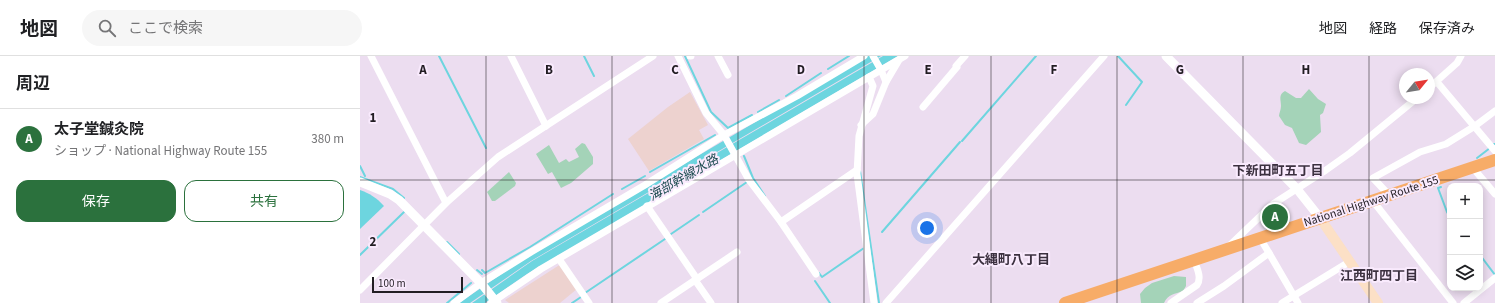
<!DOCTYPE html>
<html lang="ja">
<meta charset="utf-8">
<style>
:root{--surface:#fff;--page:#f6f6f6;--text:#202124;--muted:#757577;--line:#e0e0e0;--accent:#2b713d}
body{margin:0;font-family:"Source Sans 3","Noto Sans JP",sans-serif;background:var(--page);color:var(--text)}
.controls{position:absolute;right:12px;bottom:12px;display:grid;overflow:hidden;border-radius:8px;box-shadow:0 2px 10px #0003}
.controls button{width:36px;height:36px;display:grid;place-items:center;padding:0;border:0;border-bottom:1px solid var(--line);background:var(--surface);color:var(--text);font:20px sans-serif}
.compass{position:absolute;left:1039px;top:12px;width:36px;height:36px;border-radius:50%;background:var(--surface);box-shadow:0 2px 10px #0003;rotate:60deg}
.scale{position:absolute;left:12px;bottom:10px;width:91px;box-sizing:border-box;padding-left:4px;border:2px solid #221d23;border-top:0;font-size:11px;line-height:14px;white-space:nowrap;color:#221d23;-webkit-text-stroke:3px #f9eafd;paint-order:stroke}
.you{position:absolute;left:567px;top:172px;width:14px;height:14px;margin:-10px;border:3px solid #fff;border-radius:50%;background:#1a73e8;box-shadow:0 0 0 6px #1a73e833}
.badge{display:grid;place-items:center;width:26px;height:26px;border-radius:50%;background:var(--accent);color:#fff;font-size:13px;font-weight:700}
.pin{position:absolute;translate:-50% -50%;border:2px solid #fff;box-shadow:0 1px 4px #0006}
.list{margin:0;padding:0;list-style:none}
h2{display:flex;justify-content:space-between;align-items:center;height:52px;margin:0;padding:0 16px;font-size:17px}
h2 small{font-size:13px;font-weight:400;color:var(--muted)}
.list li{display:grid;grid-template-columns:26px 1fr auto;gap:12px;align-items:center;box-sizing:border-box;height:60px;padding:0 16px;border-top:1px solid var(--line)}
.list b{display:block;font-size:15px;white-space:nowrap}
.list p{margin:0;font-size:13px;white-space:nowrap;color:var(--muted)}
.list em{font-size:13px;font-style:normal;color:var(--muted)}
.actions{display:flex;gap:8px;padding:12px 16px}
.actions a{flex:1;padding:9px 0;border:1px solid var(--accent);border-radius:12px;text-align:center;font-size:14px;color:var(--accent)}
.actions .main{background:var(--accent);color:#fff}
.icon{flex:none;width:22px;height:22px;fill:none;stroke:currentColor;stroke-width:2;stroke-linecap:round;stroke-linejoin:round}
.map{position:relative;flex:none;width:1135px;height:247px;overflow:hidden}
header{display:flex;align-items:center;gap:24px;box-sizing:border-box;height:56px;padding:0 20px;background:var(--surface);border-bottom:1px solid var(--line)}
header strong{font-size:19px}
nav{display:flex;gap:22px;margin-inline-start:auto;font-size:14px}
.search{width:280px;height:36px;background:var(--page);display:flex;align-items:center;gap:10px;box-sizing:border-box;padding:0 14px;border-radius:22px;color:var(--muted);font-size:15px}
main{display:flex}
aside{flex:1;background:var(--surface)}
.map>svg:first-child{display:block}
.industrial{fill:#edd2cf}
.green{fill:#a4d3b8}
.water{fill:#6dd5df}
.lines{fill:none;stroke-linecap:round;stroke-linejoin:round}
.stream{stroke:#6dd5df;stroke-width:2}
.minor{stroke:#fff;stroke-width:7}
.tertiary{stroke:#fff;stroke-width:9}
.secondary{stroke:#fce0c6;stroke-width:10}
.trunk{stroke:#f7ac68;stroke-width:12}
.grid{fill:none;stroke:#221d23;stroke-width:1;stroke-opacity:0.55}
.labels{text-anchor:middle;stroke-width:4;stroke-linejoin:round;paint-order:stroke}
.street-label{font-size:12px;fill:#221d23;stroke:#f9eafd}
.neighbourhood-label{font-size:13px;font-weight:bold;fill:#3b303f;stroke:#f9eafd}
.water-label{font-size:13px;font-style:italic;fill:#1d4c51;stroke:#f9eafd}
.grid-label{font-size:13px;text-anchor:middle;font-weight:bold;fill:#221d23;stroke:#f9eafd;stroke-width:4;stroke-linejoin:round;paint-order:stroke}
</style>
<header>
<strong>地図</strong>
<div class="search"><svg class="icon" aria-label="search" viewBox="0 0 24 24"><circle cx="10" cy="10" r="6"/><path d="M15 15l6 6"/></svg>ここで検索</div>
<nav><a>地図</a><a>経路</a><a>保存済み</a></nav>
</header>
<main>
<aside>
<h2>周辺<small></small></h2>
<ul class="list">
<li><span class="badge">A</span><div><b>太子堂鍼灸院</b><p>ショップ · National Highway Route 155</p></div><em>380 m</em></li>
</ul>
<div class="actions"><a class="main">保存</a><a>共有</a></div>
</aside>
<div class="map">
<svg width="1135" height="247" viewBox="0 0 1135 247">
<rect width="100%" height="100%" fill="#ecddf0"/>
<g class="industrial">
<path d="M330 36 348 69 339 74 344 83 289 115 268 83 308 51Z"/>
<path d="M201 208 217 233 200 247H149L145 244Z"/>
</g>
<g class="green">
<path d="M949 33 958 43 966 48 963 57 960 59 961 76 946 89 939 87 932 72 925 69 919 60C919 57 921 54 921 50 921 43 918 39 925 35L936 42H941Z"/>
<path d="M222 87 225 88 233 101V108L211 127 201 132 192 116 188 118 176 98 189 89 199 107 206 103 209 106 219 101 215 93Z"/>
<path d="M149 116 156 127 155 130 135 145H132L127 136Z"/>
<path d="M814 220 826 221V230L823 235C815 238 808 238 804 247H781L780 238 785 232 792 227Z"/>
</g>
<g class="water">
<path d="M508 0H521L171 205 110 247H99L171 198Z"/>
<path d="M523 0H538L167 218 125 247H112L172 205Z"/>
<path d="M0 134C9 137 17 142 24 150L0 173Z"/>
</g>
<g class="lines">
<g class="stream">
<path d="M79 0 126 92"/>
<path d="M224 0 234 20"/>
<path d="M325 0 351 56 368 72 392 59"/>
<path d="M758 0 782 26 766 49"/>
<path d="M468 13 489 0"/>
<path d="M426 40 461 17"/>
<path d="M398 56 419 44"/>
<path d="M602 85 676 0"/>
<path d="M1134 88H1135"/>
<path d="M384 100 393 122 405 140"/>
<path d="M1117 102 1130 92"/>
<path d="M0 110 5 120"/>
<path d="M500 115 519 247"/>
<path d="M290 116 355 79"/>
<path d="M0 121 33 133 44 142"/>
<path d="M1081 131 1078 132 1087 156 1090 161"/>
<path d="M262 133 285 120"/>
<path d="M343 156 387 126"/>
<path d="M522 176 600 86"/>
<path d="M311 178 339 159"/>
<path d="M87 186 99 198"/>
<path d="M0 199 44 156"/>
<path d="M1120 199 1135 219"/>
<path d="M117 214 122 218"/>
<path d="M122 214 125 217 170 191 253 138"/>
<path d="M459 217 462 221 504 192"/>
<path d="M455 225 470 247"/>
<path d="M225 237 305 183"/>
<path d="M87 247 111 227"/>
<path d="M212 247 221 241"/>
</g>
<g class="minor">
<path d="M11 0 86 147"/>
<path d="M151 0 186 70"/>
<path d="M318 0 346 57 364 79 389 124 421 166 497 114"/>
<path d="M330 0H331"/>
<path d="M358 0 368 19"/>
<path d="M509 21 513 30 499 80 497 118 514 247"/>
<path d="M526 26 539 4"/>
<path d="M1077 26 1135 95"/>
<path d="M1069 32 1097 7 1101 0"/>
<path d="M563 51 597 11 596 10 605 0"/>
<path d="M501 69 513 58 526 26 521 14 513 0"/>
<path d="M1113 112 1135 138"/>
<path d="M1029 139 1013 122 1060 96 1086 88 1115 70 1135 55"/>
<path d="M1013 145 1093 247"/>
<path d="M287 150 337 223"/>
<path d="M421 166 456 218"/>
<path d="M900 182 909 197"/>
<path d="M869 190 913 148 966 114 990 97 1057 42"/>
<path d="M199 203 229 247"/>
<path d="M335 224 351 247"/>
<path d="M0 234 86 147 138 101 293 0"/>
<path d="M94 247 121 227 171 196 285 129 364 79 437 40 504 0"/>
<path d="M131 247 181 213 545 0"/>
<path d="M301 247 377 196"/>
<path d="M526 247 744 0"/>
<path d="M811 247 837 229C842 222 837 212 834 204"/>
<path d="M837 247 864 230 909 197 938 247"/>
<path d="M922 247 989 206"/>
<path d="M1104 247 1135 222"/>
</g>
<g class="tertiary">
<path d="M806 0 937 133 960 162"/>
<path d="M0 126 30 138 39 144 121 227 137 247"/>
</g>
<path class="secondary" d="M960 162 1018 247"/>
<path class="trunk" d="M705 247 1135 104"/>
</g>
<path class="grid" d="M126 0V247M252 0V247M378 0V247M504 0V247M631 0V247M757 0V247M883 0V247M1009 0V247M0 124H1135"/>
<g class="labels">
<g class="street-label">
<text transform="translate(1011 145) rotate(-18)" y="4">National Highway Route 155</text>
</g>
<g class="neighbourhood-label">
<text x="918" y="119">下新田町五丁目</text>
<text x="651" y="208">大縄町八丁目</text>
<text x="1019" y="224">江西町四丁目</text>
</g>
<g class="water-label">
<text transform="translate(323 121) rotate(-30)" y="5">海部幹線水路</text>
</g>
</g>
<g class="grid-label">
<text x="63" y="18">A</text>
<text x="189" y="18">B</text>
<text x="315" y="18">C</text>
<text x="441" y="18">D</text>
<text x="568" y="18">E</text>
<text x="694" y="18">F</text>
<text x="820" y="18">G</text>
<text x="946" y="18">H</text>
<text x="13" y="66">1</text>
<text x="13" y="190">2</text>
</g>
</svg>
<div class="controls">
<button>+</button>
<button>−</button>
<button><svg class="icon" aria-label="layers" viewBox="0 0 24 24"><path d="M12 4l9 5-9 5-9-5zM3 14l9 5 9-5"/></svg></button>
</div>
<svg class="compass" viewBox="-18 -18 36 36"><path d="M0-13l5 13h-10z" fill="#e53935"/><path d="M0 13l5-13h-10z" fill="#757577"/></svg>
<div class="scale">100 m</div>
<div class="you"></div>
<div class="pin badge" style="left:915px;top:161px">A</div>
</div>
</main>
